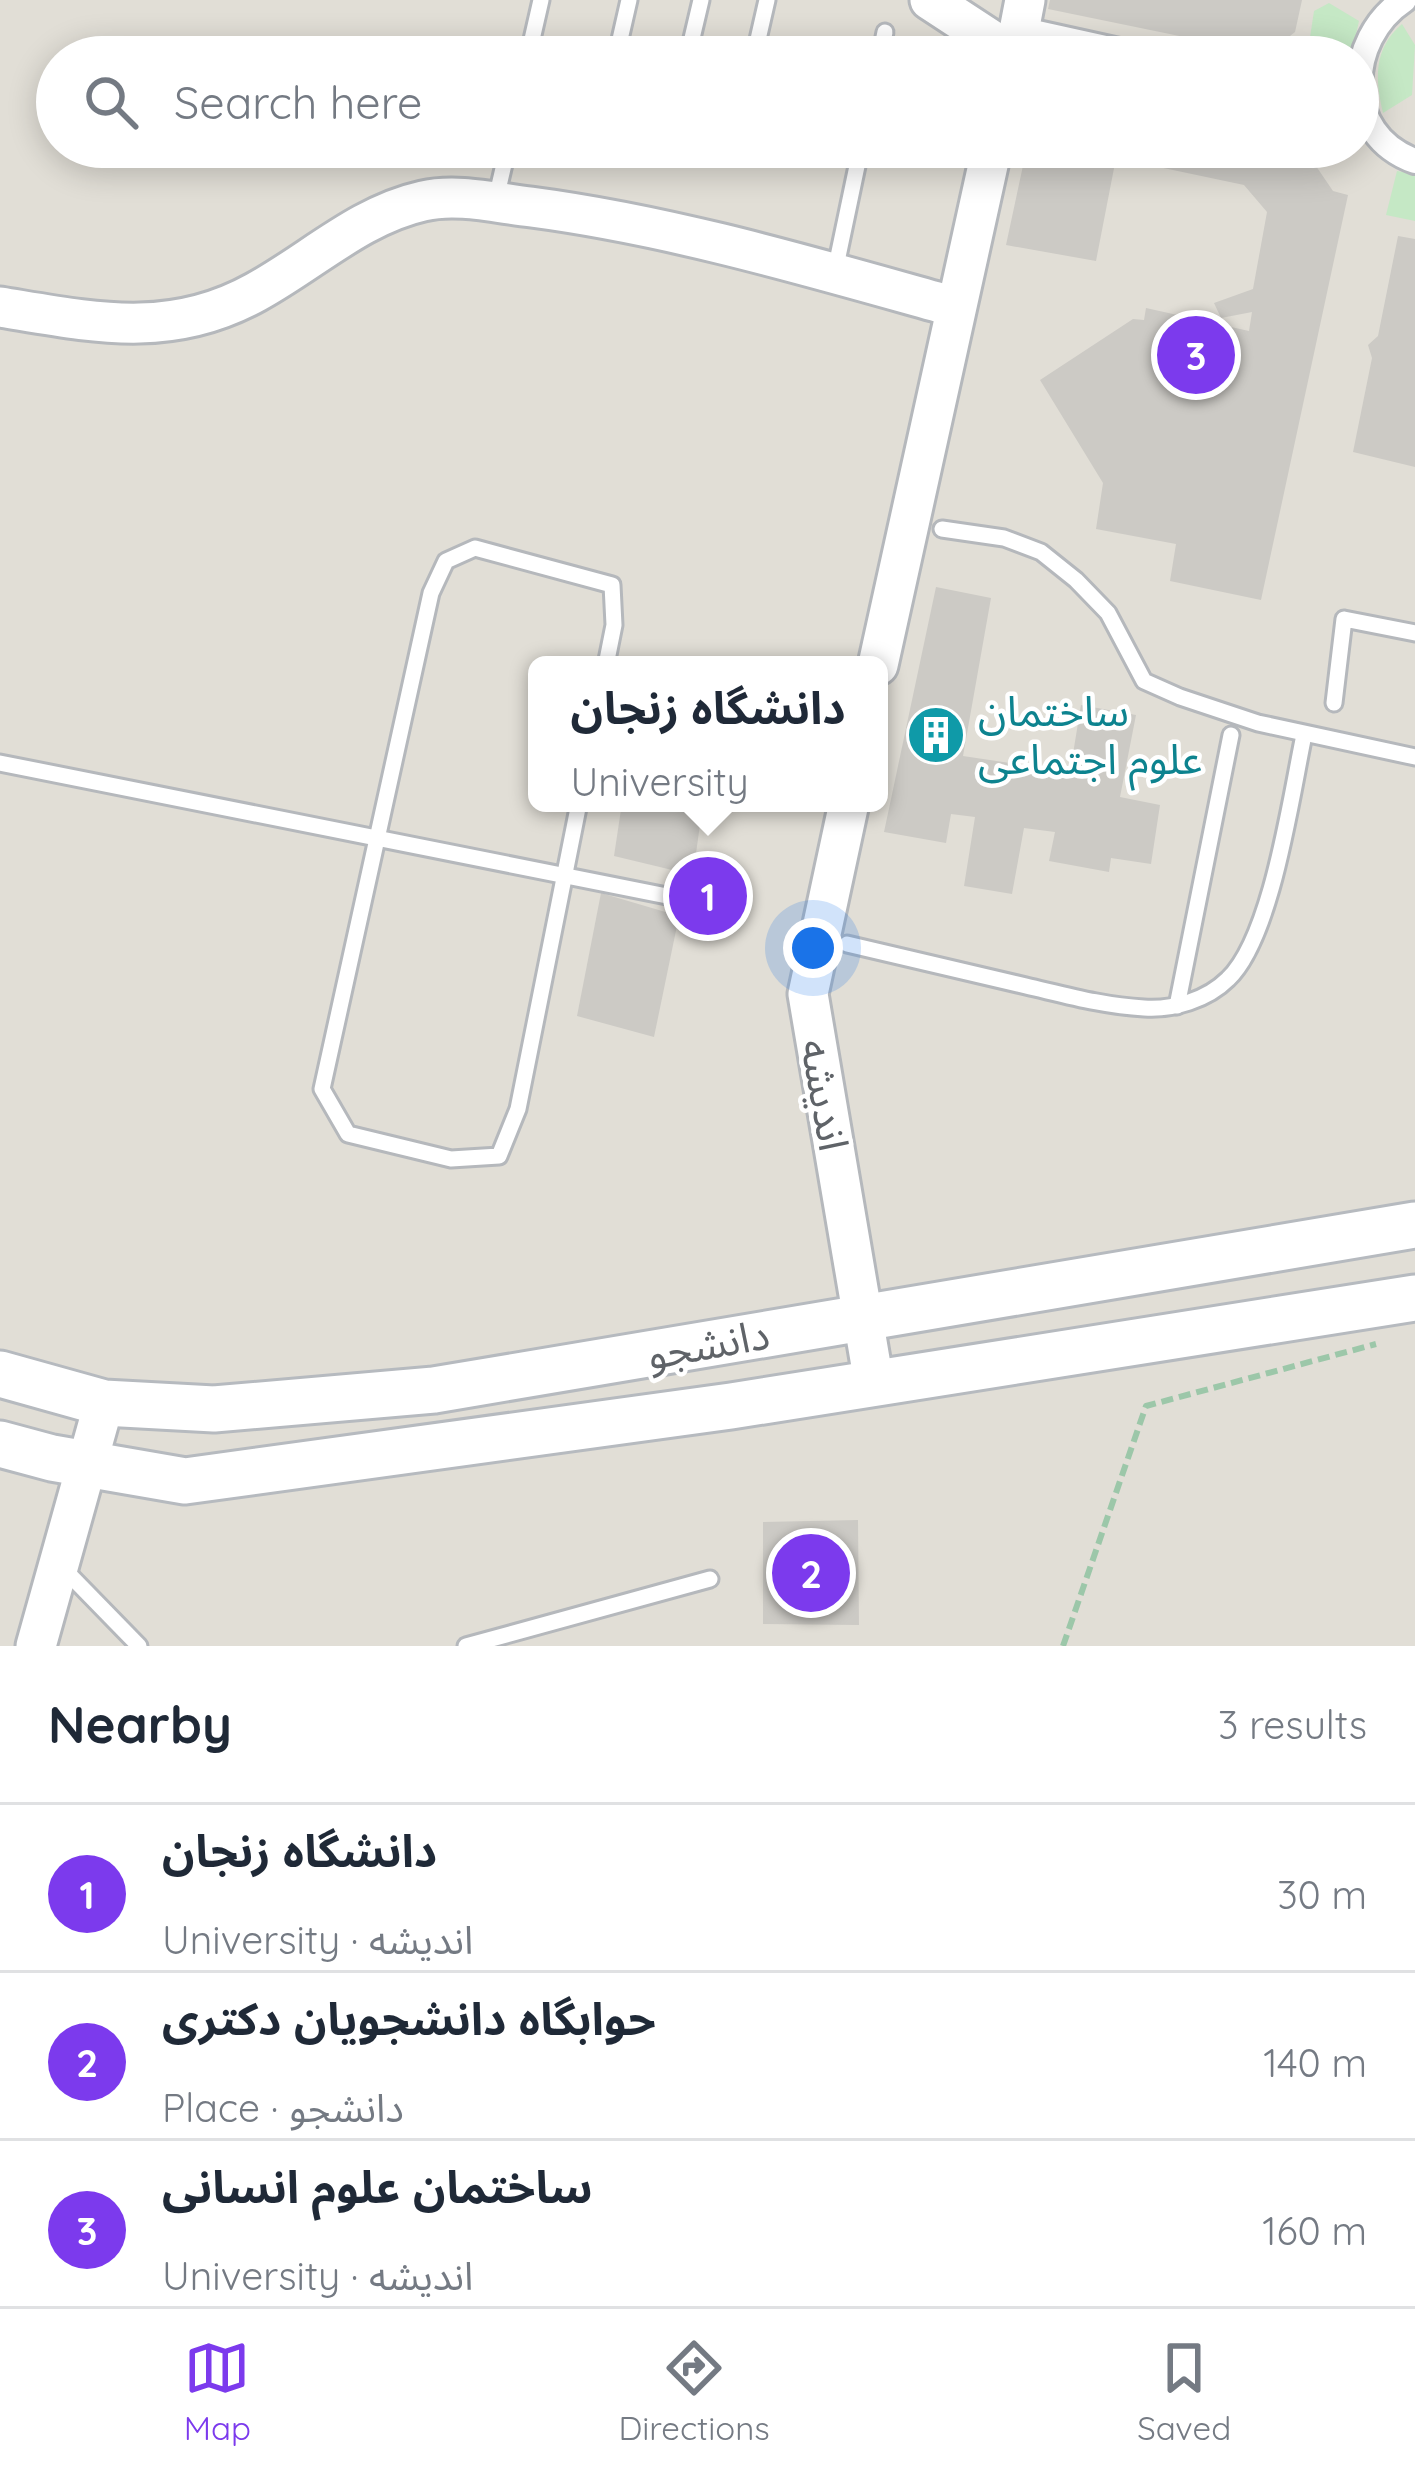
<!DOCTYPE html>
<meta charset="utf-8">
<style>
:root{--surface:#fff;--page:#f6f6f7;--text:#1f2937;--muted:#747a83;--line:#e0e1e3;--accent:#7c3aed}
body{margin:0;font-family:Quicksand,"Noto Sans Arabic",sans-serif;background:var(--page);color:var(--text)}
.you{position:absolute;left:813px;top:948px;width:42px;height:42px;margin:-30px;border:9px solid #fff;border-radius:50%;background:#1a73e8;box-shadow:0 0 0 18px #1a73e833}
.badge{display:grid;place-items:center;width:78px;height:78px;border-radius:50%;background:var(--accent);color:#fff;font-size:39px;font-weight:700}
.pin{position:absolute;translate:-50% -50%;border:6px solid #fff;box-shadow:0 3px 12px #0006}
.popup{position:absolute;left:528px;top:656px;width:360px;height:156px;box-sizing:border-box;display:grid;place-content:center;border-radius:18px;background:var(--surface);filter:drop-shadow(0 3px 9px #0005);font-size:39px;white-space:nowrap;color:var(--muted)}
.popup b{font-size:45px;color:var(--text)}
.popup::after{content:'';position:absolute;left:50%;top:100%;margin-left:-24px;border:24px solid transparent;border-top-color:var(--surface)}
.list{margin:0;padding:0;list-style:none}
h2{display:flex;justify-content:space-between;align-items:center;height:156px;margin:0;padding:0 48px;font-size:51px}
h2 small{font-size:39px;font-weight:400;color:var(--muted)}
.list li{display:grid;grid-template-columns:78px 1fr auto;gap:36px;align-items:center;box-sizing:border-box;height:168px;padding:0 48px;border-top:3px solid var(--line)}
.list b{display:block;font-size:45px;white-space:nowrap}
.list p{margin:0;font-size:39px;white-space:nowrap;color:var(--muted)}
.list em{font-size:39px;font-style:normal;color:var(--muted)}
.icon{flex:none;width:66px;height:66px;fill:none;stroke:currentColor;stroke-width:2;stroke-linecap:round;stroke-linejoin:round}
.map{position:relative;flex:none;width:1415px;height:1646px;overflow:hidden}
.search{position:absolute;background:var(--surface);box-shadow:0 6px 30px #0003;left:36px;right:36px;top:36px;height:132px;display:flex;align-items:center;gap:30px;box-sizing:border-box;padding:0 42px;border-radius:66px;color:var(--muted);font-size:45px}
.sheet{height:660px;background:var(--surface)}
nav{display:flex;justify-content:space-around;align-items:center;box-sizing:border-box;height:168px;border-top:3px solid var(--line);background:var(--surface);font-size:33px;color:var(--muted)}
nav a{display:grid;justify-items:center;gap:6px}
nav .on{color:var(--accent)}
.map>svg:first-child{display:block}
.education{fill:#e1ded6;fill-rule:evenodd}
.green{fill:#c5e8c5}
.building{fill:#cccac5}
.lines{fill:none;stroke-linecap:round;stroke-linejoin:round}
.service-casing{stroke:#b5b8bc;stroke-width:21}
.pedestrian-casing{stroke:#b5b8bc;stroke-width:30}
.tertiary-casing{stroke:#b5b8bc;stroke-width:45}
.secondary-casing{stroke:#b6babf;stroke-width:51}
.path{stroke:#9cc7a9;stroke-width:6;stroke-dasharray:12 6;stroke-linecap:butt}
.service{stroke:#fff;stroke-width:15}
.pedestrian{stroke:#fff;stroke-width:24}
.tertiary{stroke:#fff;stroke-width:39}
.secondary{stroke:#fff;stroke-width:45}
.labels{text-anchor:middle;stroke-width:9;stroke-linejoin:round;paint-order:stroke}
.culture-label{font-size:42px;fill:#0d838f;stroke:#fff;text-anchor:start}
.street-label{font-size:42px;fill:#5f6368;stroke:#fff}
</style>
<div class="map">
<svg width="1415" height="1646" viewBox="0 0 1415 1646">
<rect width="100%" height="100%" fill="#f1efe8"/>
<path class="education" d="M0 0H1415V1646H0ZM57 57H1358V147H57ZM537 665H879V803H537Z"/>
<g class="green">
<path d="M1329 3 1359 21 1351 57H1307L1314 11Z"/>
<path d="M1402 24 1415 45 1412 95 1383 113C1375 79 1373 49 1402 24Z"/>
<path d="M1397 171 1415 174V221L1386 215Z"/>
</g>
<g class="building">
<path d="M1050 0H1302L1295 32 1267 54 1048 9Z"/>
<path d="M1027 147H1303L1333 191 1348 195 1261 600 1170 581 1176 544 1096 529 1103 483 1040 380 1133 319 1144 320 1146 308 1249 331 1252 312 1221 318 1214 303 1253 289 1267 212 1244 185 1116 158 1096 261 1006 245Z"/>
<path d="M1398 236 1415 239V467L1353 452 1372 358 1368 345 1378 336Z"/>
<path d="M936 587 991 598 963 756 1070 772 1081 705 1136 715 1120 797 1160 805 1151 864 1111 858 1109 872 1049 861 1055 832 1024 828 1012 894 964 886 975 817 951 814 946 843 884 832Z"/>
<path d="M622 803H703L693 875 614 856Z"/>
<path d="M601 893 679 916 654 1037 577 1016Z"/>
<path d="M858 1520 859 1625 763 1624V1522Z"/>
</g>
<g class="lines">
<defs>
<g id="service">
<path d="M689 51 701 0"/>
<path d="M528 57 541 0"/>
<path d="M616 57 629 0"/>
<path d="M754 57 767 0"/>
<path d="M880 57 885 32"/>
<path d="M495 203 508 147"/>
<path d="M835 271 861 147"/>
<path d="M942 529 1004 538 1041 552 1076 580 1108 613 1144 681 1180 697 1258 723 1415 757"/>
<path d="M1334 703 1344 619 1415 633"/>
<path d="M0 763 712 905"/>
<path d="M579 803 518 1109 499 1156 451 1159 348 1134 322 1089 431 593 446 561 475 548 612 585 614 625 606 665"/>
<path d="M847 944C907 958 966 972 1026 986 1065 995 1104 1006 1144 1008 1173 1010 1207 1000 1228 979 1272 937 1291 796 1304 735"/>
<path d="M1177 1006 1231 735"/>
<path d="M62 1567 139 1646"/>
<path d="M466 1646 710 1579"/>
</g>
<g id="pedestrian">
<path d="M1404 0C1345 39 1341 135 1415 161"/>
<path d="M1019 29 1146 57"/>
</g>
<g id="tertiary">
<path d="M930 0 1014 55"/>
<path d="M1014 57 1025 0"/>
<path d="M0 307C92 322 170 340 256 292 311 262 360 215 423 201 457 193 496 203 531 207 675 226 815 268 955 307"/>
<path d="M878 665 992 147"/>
<path d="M849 803 808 994 874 1383"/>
<path d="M36 1646 104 1403"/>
</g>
<g id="secondary">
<path d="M0 1374 104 1403 214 1409 434 1390 1415 1225"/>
<path d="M0 1444 52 1458 185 1481 731 1406 1415 1298"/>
</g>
</defs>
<use href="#service" class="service-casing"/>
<use href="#pedestrian" class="pedestrian-casing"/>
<use href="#tertiary" class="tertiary-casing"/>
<use href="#secondary" class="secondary-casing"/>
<path class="path" d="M1063 1646 1146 1406 1376 1344"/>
<use href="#service" class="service"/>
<use href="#pedestrian" class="pedestrian"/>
<use href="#tertiary" class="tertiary"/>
<use href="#secondary" class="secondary"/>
</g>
<defs>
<symbol id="building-disc" viewBox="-11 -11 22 22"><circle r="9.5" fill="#0f9aa8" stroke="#fff"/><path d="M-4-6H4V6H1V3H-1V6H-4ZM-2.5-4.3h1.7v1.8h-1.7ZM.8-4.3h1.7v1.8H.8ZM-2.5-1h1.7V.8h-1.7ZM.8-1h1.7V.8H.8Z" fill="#fff"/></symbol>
</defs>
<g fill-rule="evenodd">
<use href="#building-disc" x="903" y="702" width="66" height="66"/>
</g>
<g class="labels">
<g class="culture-label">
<text x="978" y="726">ساختمان<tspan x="978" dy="48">علوم اجتماعی</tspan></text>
</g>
<g class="street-label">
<text transform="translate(825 1095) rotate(80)" y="15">اندیشه</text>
<text transform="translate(708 1344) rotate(-10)" y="15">دانشجو</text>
</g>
</g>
</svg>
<div class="you"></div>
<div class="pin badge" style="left:708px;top:896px">1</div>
<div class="popup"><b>دانشگاه زنجان</b>University</div>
<div class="pin badge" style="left:811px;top:1573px">2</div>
<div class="pin badge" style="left:1196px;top:355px">3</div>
<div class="search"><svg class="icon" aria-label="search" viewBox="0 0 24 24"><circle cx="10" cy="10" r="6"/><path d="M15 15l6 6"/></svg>Search here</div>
</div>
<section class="sheet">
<h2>Nearby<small>3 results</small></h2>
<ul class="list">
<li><span class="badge">1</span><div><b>دانشگاه زنجان</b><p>University · اندیشه</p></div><em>30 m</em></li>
<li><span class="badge">2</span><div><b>حوابگاه دانشجویان دکتری</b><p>Place · دانشجو</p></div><em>140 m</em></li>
<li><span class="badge">3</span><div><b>ساختمان علوم انسانی</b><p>University · اندیشه</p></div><em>160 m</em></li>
</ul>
</section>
<nav>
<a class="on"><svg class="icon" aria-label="map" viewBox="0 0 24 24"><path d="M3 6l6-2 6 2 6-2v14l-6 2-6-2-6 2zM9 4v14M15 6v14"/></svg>Map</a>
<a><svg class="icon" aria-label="directions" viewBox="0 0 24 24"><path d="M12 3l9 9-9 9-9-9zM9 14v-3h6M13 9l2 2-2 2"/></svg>Directions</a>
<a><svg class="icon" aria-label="saved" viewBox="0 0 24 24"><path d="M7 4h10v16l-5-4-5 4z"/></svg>Saved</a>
</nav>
